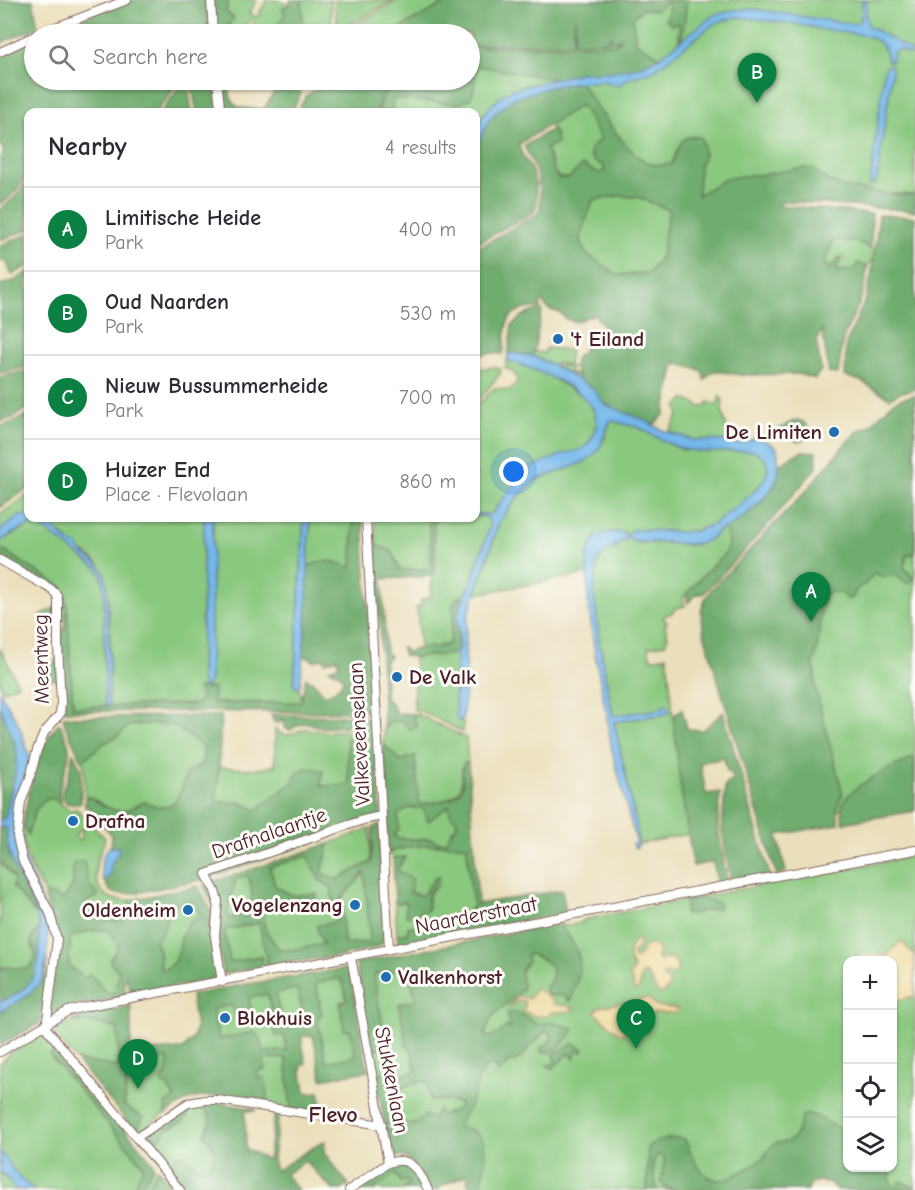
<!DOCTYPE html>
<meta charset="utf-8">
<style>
:root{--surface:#fff;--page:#f2f2f3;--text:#2b2b33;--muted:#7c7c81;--line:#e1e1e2;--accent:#0b8043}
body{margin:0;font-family:"Comic Neue",sans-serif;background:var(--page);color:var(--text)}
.controls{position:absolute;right:18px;bottom:18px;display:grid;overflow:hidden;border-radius:12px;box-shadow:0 2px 4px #0004}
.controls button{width:54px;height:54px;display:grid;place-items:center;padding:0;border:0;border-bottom:2px solid var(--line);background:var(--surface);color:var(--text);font:30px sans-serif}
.you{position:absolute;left:514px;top:472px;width:21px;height:21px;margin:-15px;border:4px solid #fff;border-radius:50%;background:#1a73e8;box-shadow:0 0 0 9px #1a73e833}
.badge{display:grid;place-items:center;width:39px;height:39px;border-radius:50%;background:var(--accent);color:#fff;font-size:20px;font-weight:700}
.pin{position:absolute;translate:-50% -50px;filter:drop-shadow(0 2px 3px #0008)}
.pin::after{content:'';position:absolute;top:32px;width:21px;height:18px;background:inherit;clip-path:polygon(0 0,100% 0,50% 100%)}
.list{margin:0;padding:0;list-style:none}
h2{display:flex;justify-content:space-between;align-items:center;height:78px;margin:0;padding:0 24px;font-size:26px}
h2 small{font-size:20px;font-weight:400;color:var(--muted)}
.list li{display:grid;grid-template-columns:39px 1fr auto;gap:18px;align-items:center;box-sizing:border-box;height:84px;padding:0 24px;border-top:2px solid var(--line)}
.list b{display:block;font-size:22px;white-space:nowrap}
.list p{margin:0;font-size:20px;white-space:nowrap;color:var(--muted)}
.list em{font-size:20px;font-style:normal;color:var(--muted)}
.icon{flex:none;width:33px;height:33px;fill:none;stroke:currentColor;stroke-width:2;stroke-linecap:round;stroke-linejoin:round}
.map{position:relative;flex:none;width:915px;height:1190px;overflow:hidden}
.search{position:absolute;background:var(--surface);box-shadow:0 2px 4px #0004;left:24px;top:24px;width:456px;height:66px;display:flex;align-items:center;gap:15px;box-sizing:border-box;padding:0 21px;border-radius:33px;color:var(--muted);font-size:22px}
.panel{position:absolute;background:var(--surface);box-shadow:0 2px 4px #0004;left:24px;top:108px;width:456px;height:414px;border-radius:12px}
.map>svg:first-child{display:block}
.green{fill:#8ac87f;stroke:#6a7455;stroke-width:1.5;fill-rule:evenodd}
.forest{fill:#6fac6e;stroke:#5c664c;stroke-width:1.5;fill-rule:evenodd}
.sand{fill:#eeda9e;stroke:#9c7c64;stroke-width:1.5}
.water{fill:#73b8ea;stroke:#5e6c8a;stroke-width:1.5}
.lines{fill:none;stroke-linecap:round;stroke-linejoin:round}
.minor-casing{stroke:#82625d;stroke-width:10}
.minor{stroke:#fff;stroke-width:8}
.poi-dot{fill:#1f6fb2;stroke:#fdfcf7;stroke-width:2}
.labels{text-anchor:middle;stroke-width:6;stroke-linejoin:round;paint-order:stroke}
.poi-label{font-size:21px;font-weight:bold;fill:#4a1f2b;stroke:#fdfcf7;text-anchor:start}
.street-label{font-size:21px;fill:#4a1f2b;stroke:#fdfcf7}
.neighbourhood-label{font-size:22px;font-weight:bold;fill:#4a1f2b;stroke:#fdfcf7}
</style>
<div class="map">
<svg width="915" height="1190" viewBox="0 0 915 1190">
<rect width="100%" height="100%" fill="#fdfcf7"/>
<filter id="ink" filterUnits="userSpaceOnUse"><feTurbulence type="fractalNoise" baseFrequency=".0167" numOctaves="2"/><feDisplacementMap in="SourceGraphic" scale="12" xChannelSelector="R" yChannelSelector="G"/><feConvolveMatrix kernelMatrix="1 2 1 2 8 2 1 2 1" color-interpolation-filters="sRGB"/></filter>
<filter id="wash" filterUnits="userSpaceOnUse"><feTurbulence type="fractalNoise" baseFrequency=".008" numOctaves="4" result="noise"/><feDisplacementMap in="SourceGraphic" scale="24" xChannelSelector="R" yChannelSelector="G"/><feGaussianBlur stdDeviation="1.35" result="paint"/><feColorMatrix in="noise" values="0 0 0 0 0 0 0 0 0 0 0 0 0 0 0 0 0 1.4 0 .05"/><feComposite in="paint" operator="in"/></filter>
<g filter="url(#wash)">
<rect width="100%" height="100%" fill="#eadfbb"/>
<g class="green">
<path d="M229 0H257L249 14 257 17 267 0H279L290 5 285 15 289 31 288 34H246L255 25 250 20 239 33 222 34 234 18 226 12Z"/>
<path d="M302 0H331L332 34H303Z"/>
<path d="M335 0H393L348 25H343L338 23 336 18Z"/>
<path d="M398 0H451L389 34H338Z"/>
<path d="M480 0H915V195L718 183 698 196 699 170 704 153 694 136 673 207 598 109 580 82H585L580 73 476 129V112H322L345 80H470V34Z"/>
<path d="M581 105 599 135 600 140 596 143 595 162 604 166V172C592 175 592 168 582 165L570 178H560L554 172 546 147 557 143 555 137 556 136 549 125Z"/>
<path d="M618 196 638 197 669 210 661 257 649 273 617 275 585 253 580 237 593 200Z"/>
<path d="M834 240C849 241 864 240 874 252L873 260 867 267 858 263 854 270 835 271 841 257 829 269 824 262Z"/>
<path d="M546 348 570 350 568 365 556 363V365L559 367 560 365 573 367V368L570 369 569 372 573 374 576 373 579 380 553 365 532 356 534 351 544 353Z"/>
<path d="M507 360 546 374 587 399 596 415 597 425 592 438 587 445 581 450 566 454 513 489 503 498 492 514H476V407L494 388 509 390C522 382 518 373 505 368Z"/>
<path d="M495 367 501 369 500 374 476 403V370L478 369Z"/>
<path d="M720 396 723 401 722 410 730 441 694 440 669 432 679 414 677 407 684 399 697 404V406L706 407 708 402 717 405Z"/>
<path d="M915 401V796L767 823 711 596Z"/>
<path d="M610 421H613L640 428 665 442 683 450 754 451C797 471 727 512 713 525 706 526 701 530 694 531 674 534 652 528 632 530L628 534 619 532 604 533 587 557 588 574 475 594 486 565 499 522 515 500 533 481 580 464 596 453 605 437Z"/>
<path d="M28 495V514L18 517 0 531V515Z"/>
<path d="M476 516H485L489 520 490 526 470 586 465 596 458 597 454 603 450 642 443 647 420 648 417 607 421 606V600L431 597 432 576 435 573 434 524 437 518H476Z"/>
<path d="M68 518H204L201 679H210L213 518H304L294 686C301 689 302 696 301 702L213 703 214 688H199L201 699 195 704 109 706C109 680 114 580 98 564 93 558 86 554 80 550 70 542 60 534 52 525L53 520Z"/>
<path d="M310 518H353L352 568 317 563 308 566Z"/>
<path d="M375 518H429L431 569 400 570 392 551 376 545Z"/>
<path d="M34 524H37L97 568 102 576 104 592 105 706 73 707 67 602 62 587 0 549V542C11 534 22 529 34 524Z"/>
<path d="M725 528 729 543 724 555 711 567 683 598 685 606 674 609V612L666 615 663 618 667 622 665 627 668 636 665 644 648 647 651 659 667 656 681 789 689 834 638 844 635 817 614 722 666 714 661 709 613 716 601 652 602 650H600L594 594 597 563 600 557 612 548 614 549C616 546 624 539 628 539 629 539 635 542 637 542 645 544 656 542 665 543 674 543 684 546 693 545 707 543 714 533 725 528Z"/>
<path d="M0 648 18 684 3 691 0 685Z"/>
<path d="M456 654 455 696 458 721 463 722V732L419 710H414V685L416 684 414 657Z"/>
<path d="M417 714 466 738 468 763H464L462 768 461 788C451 802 434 803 418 804L415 755 401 761 383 744 384 729 390 721C400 721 409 720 417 714Z"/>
<path d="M143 724H173L203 747V758L201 765 187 772C183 785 178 809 160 807 154 806 148 802 142 803 137 804 133 807 129 809 113 816 102 804 90 797L85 798 84 767 82 761 104 743 118 736 129 726Z"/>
<path d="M275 728C288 742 293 730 307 729 310 729 323 732 326 733L332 731 353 732 354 735 347 737 349 786H321L297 773 292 783 257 810 239 802 231 803 216 801 219 767C232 768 265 771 275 765Z"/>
<path d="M52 798 70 810 77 809 89 822 75 835 79 840 82 838V831L91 824 105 838C104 846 99 853 97 861 92 886 103 903 130 900L131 915C121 921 101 924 91 916 87 913 86 908 84 903L98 896 88 883 86 877 73 884 64 899H60L44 893C34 875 20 845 23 825L28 833 35 811 44 800Z"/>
<path d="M449 806 458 822 457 827C451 829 449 836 447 842H436L429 838C417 840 406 840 394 837L396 831 399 830 398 815 408 808H423L428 820Z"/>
<path d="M370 828 371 862 336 880 322 873 329 844Z"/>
<path d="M426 845H467C468 866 469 886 474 905L468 912 452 925C433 923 416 933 397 935L395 903 406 902V915L428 909C427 897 429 892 438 885L434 879 422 896 410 892 397 870 405 857 393 858 388 853 401 848Z"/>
<path d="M308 856 319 880 331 887 337 922 324 944 291 950 279 949 266 932 260 901 317 898 316 894 291 895 275 886 269 867Z"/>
<path d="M915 856V1190H897L891 1184 846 1190 821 1163 701 1190 685 1139 648 1146 647 1190H481L482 1181 435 1116 434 1119 386 1131 385 1125 394 1122 390 1107C402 1086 401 1085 426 1081L430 1099 516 933 560 924 568 926 584 922 583 920 602 916ZM848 960H892V1168H848Z"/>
<path d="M0 858V862L14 879 13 887 38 917 39 929C28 938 33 946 36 958L28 969 2 967 0 970Z"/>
<path d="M365 872 370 936 369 943 344 944 341 899Z"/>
<path d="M248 874C253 892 253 898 247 915L228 918V909L236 879Z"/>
<path d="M194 900 200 915 212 923 213 928 198 918 181 936 180 949 173 963 167 968 161 970 159 950 155 942 164 929 167 913 172 912 175 905Z"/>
<path d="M259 923 268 965 263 966 261 957 230 962 224 930Z"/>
<path d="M98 930C101 930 104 929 107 931 113 933 117 943 118 949L110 959V962L120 973 118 977 117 992 107 993 95 979 84 978 69 966 70 937 86 932Z"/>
<path d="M408 968 416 1000 399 1004 416 1071 397 1076 387 1071 375 1074 370 1050 385 1047 374 975 375 974Z"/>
<path d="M338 979H342L347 1001 340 1002 345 1030 350 1029 356 1056 327 1062 326 1061 317 1016 321 1012 315 983Z"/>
<path d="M298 988 305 1022 282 1027 275 993Z"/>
<path d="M268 994 276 1036 282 1035 285 1038 287 1052 262 1053 259 1036 253 1032 234 1038 226 1037 219 1039 212 1009 232 1005 253 1021 248 997Z"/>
<path d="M72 1021 103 1024 118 1029V1068L76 1060 52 1032Z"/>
<path d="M43 1033 57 1049 50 1055 61 1068 71 1070 174 1190H0V1063L8 1056 9 1053Z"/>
<path d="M168 1058C168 1068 168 1074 161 1082L163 1085H166L175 1098 165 1114 137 1133 124 1107 129 1070 141 1063 151 1065 154 1059Z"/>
<path d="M264 1058H286L291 1109 268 1105 265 1078H257V1071Z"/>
<path d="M197 1104C211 1111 214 1122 204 1135 207 1138 211 1142 213 1147 216 1155 212 1169 201 1168 194 1167 188 1158 181 1154L169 1171 143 1140 160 1139 167 1129 182 1122 189 1113 188 1107Z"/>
<path d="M659 1154 664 1157C665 1171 659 1171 665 1187L673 1190H656C657 1176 646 1165 659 1154Z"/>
<path d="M395 1173 405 1179 409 1184 405 1187 407 1190H373Z"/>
</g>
<g class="forest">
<path d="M0 0H33L38 27 0 43Z"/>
<path d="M130 0H207L209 34H192V32L164 24 162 34H42Z"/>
<path d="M213 0H229L226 12 234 18 222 34H216Z"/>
<path d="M290 0H302L303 34H288V31L278 29 277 25 285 15 282 8 290 5Z"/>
<path d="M451 0H667V3L655 10 641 9 633 19 636 43 655 53 659 57 639 67 628 70 609 72 580 73 555 79 477 66 474 88 471 98 458 104 393 99 392 112H379C380 96 387 89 400 80H470V47L601 45 614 44 622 39 607 42 612 37V35L603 42 575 43V17L573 43 470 45V34H389Z"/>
<path d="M670 0H687L682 39 679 41V23L672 25 666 20Z"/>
<path d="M34 38V80H180L156 112H28V173L20 186 8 199 0 204V156L4 153 0 144V52Z"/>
<path d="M190 80H214L216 101 219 112H197Z"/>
<path d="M220 80H255L234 81 230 83C228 112 242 108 264 109L281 80H300L298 86 301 94 291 112H228L223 101Z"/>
<path d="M322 80H396L380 96 377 112H297L306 96 314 91Z"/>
<path d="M184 81 187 82 192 112H161Z"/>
<path d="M580 82C593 101 630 160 652 164 658 166 665 164 671 164 680 149 678 131 702 138L704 153 699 170 698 195 725 179 742 176 767 174 795 169 804 168 813 169 829 181 841 187 899 195H915V211L782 201 778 205 872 214 871 248 858 242 834 240 824 262 829 269 842 256 836 271 854 270 858 263 867 267 865 285 859 304 843 338 838 374 829 373 822 329 817 342 821 370 815 379 799 374 740 375 717 371H713L704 380 703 371 675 363 664 415 654 425 627 413 620 412 606 405 592 389 579 380 576 370 574 368 576 357 583 352 584 346 605 338 603 325 594 314 576 322 566 319 560 313 548 309 543 302 539 304 541 307C534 308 527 308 521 310 502 315 506 339 503 354L489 353 476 356V327L480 328 478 309H476V249L539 213C543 186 537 171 524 146L552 129 556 136 555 137 558 143 546 148C548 154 553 175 559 178 562 179 568 178 570 177L582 165C592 168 592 174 604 172V166L595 162 590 156V149L600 140V138L581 105 519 144C519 153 526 159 530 167 536 180 538 197 535 211L476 244V149L488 122 496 112 514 98 550 87ZM618 196 638 197 669 210 661 257 649 273 617 275 584 252 580 237 593 200Z"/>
<path d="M28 181V230L0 240V209L13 199Z"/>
<path d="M879 215 915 217V389L898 393 890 398 861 381 845 376 846 343 866 299 872 271Z"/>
<path d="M28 234V266L12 275 5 260 0 261V245Z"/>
<path d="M28 272V367L0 373V285L16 280Z"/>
<path d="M540 309 542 311C537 327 538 341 532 356L510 353 508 355 512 325 524 315Z"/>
<path d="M28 370V408L12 418 0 422V377Z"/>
<path d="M915 395V554L907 555 904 567 913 578 911 583H905L897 576 882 577 875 573C871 577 868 581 864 585 863 586 861 586 859 587 853 592 857 595 849 600 842 593 834 590 825 595 818 617 821 643 813 664 817 673 814 680 816 689 817 694 819 698 819 703L843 794C836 803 837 813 839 824L777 835 786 872 777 875 772 861 704 633 701 611 705 599 711 590 806 491 846 443 858 431 871 425 892 403 900 399Z"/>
<path d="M28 414V488L0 508V427L20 419Z"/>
<path d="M796 420C805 421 809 425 809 434 798 446 798 440 786 436 785 435 778 435 776 435L777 430Z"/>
<path d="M803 451 816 452 817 467 764 529 703 594H696L688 603 686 594 711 567 724 555 729 543 725 528C743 519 765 502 775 484 777 479 778 471 779 465L798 453Z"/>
<path d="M353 518H363L373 712 65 711 63 682 45 677 63 649 56 641C62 633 66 628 65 618L47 623 41 616 56 606 61 595 0 556 1 549 62 587 65 593 67 602 73 707 195 704 201 699 198 688H214L213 703 301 702 306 678 316 684 324 695C333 692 341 689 343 678L341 675 329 669 339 666 337 658 325 662 324 658 314 661 303 655 306 624 308 566C327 559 334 560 352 568Z"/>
<path d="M429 518H437L434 524 435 573 432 576 382 579 386 653 390 655V657L385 660V698L393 705 395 713 417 714 413 718 417 726 411 731 401 721 390 722 384 729 376 545 392 551 400 570 431 569Z"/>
<path d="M465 596C462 603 457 611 457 619 457 632 460 642 456 654L414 657 404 656 401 646 408 653C420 643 437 651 450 643L454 603 458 597Z"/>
<path d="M0 707C5 718 16 741 17 752 19 771 10 800 5 819L0 820Z"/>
<path d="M682 709 687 729 703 730 723 712 771 880 732 887 722 831 725 786 733 779 732 774 727 771 724 758 700 763 706 794 720 792 718 828 728 887 719 889 713 862 693 866 681 789 673 717Z"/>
<path d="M271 715 355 716 374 719 381 819 205 879 136 893 118 894 111 892 106 885 103 877 106 854 111 845 112 836 107 829 95 819 92 809 85 807V798L89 797C103 804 115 816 131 809 136 806 139 804 144 802 151 804 157 807 164 807 179 806 183 784 187 772L201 765 203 758V747L173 725 143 724 129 726 118 736 104 743 82 761 65 725 63 717 221 716 219 767 216 801 231 803 239 802 256 810 292 783 297 773 305 768 323 770 321 786 349 785 347 737 359 736 360 728 358 721H354L353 727H334L323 728 308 723 298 725 291 730 286 729 283 724 286 721 285 720 281 719 282 721 279 723 274 722Z"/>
<path d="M58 724H60C63 731 68 740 69 747 71 766 54 787 61 803L52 798 44 800 35 811 28 834 23 825C27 795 38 747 58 724Z"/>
<path d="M383 744 401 761 415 755 419 804C431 803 458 802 462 787 464 779 461 771 464 763H468L478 904 562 890 566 913 398 944 397 935 408 933V927L414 926 426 918 432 919 440 924 452 925 468 912 474 905C469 885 468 866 467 845 440 845 413 843 388 853V837ZM449 806C449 814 451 818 458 822L456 824 457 827C451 829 449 836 446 842H437C429 836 425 840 416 840 409 840 401 839 394 837L396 831 399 830 398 815 408 808H423L428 821Z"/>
<path d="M73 753 81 769V803C76 805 72 805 67 803 57 797 65 785 68 777 70 769 71 761 73 753Z"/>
<path d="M915 757V811L843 823C842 815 840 807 845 800 855 783 897 765 915 757Z"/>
<path d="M379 824 384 936 382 943 377 947 367 950 341 956 268 965 259 923 224 930 230 962 261 956 263 966 223 974 214 907 203 885 329 844 322 873 336 880 371 862 373 828ZM308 856 319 880 331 887 337 921 316 926 323 944 291 950 279 949 266 932 260 901 317 898V894L291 895 275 886 270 867ZM364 872 370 936 369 942 344 944 341 899ZM248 875C253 892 253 898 247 915L228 918V909L236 879Z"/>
<path d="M7 827 6 835 9 855 38 917 13 887 14 878 0 862V828Z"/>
<path d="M405 857 397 870 412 879 410 893 422 896 434 879 439 876C437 888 431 886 428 895 427 900 428 907 427 911L406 916V902L395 903 393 858Z"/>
<path d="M84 860 88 883 98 896 84 903C86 908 87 913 91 916 101 924 121 921 131 915L130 900 198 886C204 898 213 910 213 923L200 915 194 901 175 905V909L167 913 164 929 155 942 159 950 160 968 161 970C190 962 170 929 198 918L213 928 217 978 131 995 126 976 124 978 125 996 73 1007 50 1015 56 940 44 893C51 892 56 899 64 899L73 884V864ZM98 930C101 930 104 929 107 931 113 933 117 943 118 949L110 959V962L120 973 116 984 117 992 107 993 90 974 84 978 69 966 70 937 86 932Z"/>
<path d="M699 898 718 903 719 908 685 915 686 901Z"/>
<path d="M557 924C575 940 586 961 576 984 572 992 575 995 569 1002 561 990 557 998 548 995L545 988 552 979V968C547 960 537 956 528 954L527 957 528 961C526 965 521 968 521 973 520 979 525 984 522 990 520 993 517 994 515 996 499 1012 490 1012 485 1036 493 1039 501 1032 507 1026L510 1029 507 1013C523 1010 525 1017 537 1024L553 1022 555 1024 572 1027 573 1028V1031C565 1041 556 1055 541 1052V1048L549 1042 552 1035 546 1031 529 1047 523 1057 509 1063 498 1072 491 1064C474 1076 479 1086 471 1102 468 1110 462 1116 459 1124L460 1128C465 1128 470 1128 474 1131 493 1143 482 1172 481 1190H476L467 1183 468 1178 466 1175 439 1187V1190H431C424 1181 412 1158 401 1156 397 1156 394 1158 391 1159L386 1131 398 1127 404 1122 414 1125 425 1115 433 1119 438 1109 443 1115 458 1109 460 1103 439 1100 431 1101 426 1081C401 1085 402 1086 390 1107L395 1122 385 1125 375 1074 387 1071 397 1076 416 1071 411 1049 407 1047 399 1004 416 1000 408 968 375 974 374 975 386 1044 385 1047 370 1050 356 963Z"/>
<path d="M39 929C41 966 39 988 0 1002V970L2 967 29 969 36 958 31 940 35 932Z"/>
<path d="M47 958 42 1019 39 1024 19 1034 0 1046V1012C18 1002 37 993 44 973 46 969 46 963 47 958Z"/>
<path d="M349 968 368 1071 322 1079 313 1035 301 1037 306 1063 305 1065 301 1066V1068L305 1091 308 1093 319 1092 324 1115 291 1109 286 1058 264 1059 265 1070 257 1071 258 1078 265 1077 268 1105C242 1101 210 1090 186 1101 179 1105 172 1110 165 1114V1104L175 1098 166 1085H163L161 1082 162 1078 166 1076 168 1070V1058L155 1059C150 1065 147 1069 141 1063L129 1070 127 1074 124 1106 143 1117 137 1133 76 1060 118 1067V1029L103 1024 72 1021 87 1015 131 1006V1052L183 1049 193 1038 196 1028 191 995 242 985ZM337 979 342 980 347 1000 340 1003 344 1030H350L356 1056 327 1062 326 1061 317 1017 321 1016V1012L316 983ZM297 989 305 1022 282 1027 276 993ZM268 994 276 1036 283 1035 285 1038 287 1051 263 1052 259 1036 253 1032C241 1035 231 1037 219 1039L212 1009 232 1005 237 1024 253 1021 249 997Z"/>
<path d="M573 1043 584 1049 582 1053 577 1049 574 1059 569 1053 552 1069 547 1065 553 1064 555 1061 554 1054Z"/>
<path d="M57 1049 154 1164 140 1190H132L143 1168 142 1164 50 1055Z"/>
<path d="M214 1102 255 1109V1111H245L246 1149 268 1160 275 1113 279 1114 273 1159 276 1171 309 1150 325 1141 324 1155 328 1156 330 1161 349 1185 341 1190H333L305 1161 285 1174 298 1190H184L169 1171C170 1162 173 1158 181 1154 188 1158 194 1167 201 1168 212 1169 216 1155 213 1146 211 1142 207 1138 204 1135 214 1122 211 1111 197 1104Z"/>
<path d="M188 1107V1117L182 1122 167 1129 160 1139 143 1140 141 1138Z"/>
<path d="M809 1114C824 1118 835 1126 847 1134L848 1168H892L893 1153 896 1165 890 1176 891 1184 895 1187 898 1186 901 1181 915 1188V1190H837L829 1182 816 1181 809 1186 808 1190H673L665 1187 661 1183C661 1173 670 1158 659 1154 646 1165 657 1176 656 1190H647L648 1146C657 1139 673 1137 685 1139 691 1156 702 1183 724 1180 731 1179 754 1164 761 1160 766 1156 768 1149 773 1145 776 1142 782 1143 786 1142 799 1138 798 1125 803 1115Z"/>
<path d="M403 1164 413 1171 425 1190H407L405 1187 409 1183 406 1180 401 1182 395 1174 373 1190H354L391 1165Z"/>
<path d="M158 1169 175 1190H146Z"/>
</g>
<g class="sand">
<path d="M636 940 640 941V944L633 954 634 958H637L645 946C652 944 656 944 659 951L657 957 658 961C668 957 673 956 678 967L676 974H665L663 976 666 980 669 981 670 982 668 988 662 994 658 993C653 986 651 977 644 973L641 976 639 989 637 991 634 989 632 980 629 976 633 971 634 968C626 960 628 948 636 940Z"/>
<path d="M901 941 915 956V996L893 1001 892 960H853L856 956 867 953 887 956Z"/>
<path d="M538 989 553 1001 552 1003C559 1006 567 1005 574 1008L571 1011 551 1012 549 1016H535L523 1011 525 1005 524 1001C518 998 513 1005 508 1008L518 996 529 999 535 990Z"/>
<path d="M649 998 655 1006 677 1009 676 1013H653L639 1029H630L621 1035 594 1012 599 1007Z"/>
</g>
<g class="water">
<path d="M862 0H867L866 17 869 28 874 29 912 51 910 55 899 49 893 53 891 62 888 61 884 48 879 42 869 37 856 34 820 29 796 24 737 17 715 23 656 69 647 73 629 78 621 84 614 85 604 81 572 83 550 87 514 98 496 112 488 122 476 149C475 143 475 136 476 130 478 116 500 95 513 89L580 73 609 72 639 67 659 57 714 15 735 10 754 9 852 24 860 21C863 15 861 7 862 0Z"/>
<path d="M889 65 892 67 891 80 877 178 875 184 870 185 884 71 887 66Z"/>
<path d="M510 353 532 356 553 365 592 388 606 405 644 420 664 431 694 440 730 441 736 444C757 438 757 434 777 448 778 458 780 466 778 476 773 494 736 527 719 530 706 550 682 543 662 542 650 542 639 544 629 539L628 534 632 530C652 528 674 534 695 531 701 530 706 526 713 525 727 512 797 471 754 451L704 452 683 449 665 442 640 428 613 421H610L600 447 592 457 580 464 533 481 515 500 499 522 468 616 465 643 466 675 463 715 462 720 458 721 456 717 455 696 456 654 459 647V634L457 617 461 604 470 586 490 526 489 520 485 516H476V514H492C502 499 523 472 539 464 547 460 556 457 564 454 572 452 580 451 586 446 590 442 593 437 595 431 608 393 533 369 507 360L508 355Z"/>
<path d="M28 514V518H68L54 520 52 525C59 533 66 543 77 545 82 558 100 560 105 575 108 587 108 600 108 612 110 644 109 675 109 706H105L104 592 102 576 97 568 37 524H34L13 533 0 542V531L18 517Z"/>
<path d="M204 518H213L210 679 207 687 203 686 201 679Z"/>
<path d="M304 518H310L306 624 300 687 294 686Z"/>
<path d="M619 532 626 534V539L615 546V549L612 548 600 557 597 563 594 593 600 649 603 651 601 653 613 716 661 709 664 705 667 706 670 712 666 714 614 722 637 828 638 846 635 848 633 845 636 841 612 751 606 711 595 655 588 599 587 557 592 542 597 536 604 533Z"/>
<path d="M0 691 19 725 31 761 14 829 49 922 47 957 44 974 40 984 21 1000 0 1012V1002C33 990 41 971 39 937 39 931 40 924 38 919 29 886 4 864 7 827L0 828V820L5 818 15 774 17 755 16 746 0 707Z"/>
<path d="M109 847H118L119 852 112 862 109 878 103 880C100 868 101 856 109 847Z"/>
<path d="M0 1151 18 1176 34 1190H17L0 1171Z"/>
</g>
</g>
<g filter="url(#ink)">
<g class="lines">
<defs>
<g id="minor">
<path d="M211 0 213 34"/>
<path d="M38 34 127 0"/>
<path d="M0 52 34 36"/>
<path d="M217 80 220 106 224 112"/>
<path d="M366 518 389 949"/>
<path d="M0 560 51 589 57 595 58 601V644L61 703 60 714 44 733 37 750 30 778 21 802 17 837 23 862 50 913 57 939 46 1028 180 1190"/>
<path d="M222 982 215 937 218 901 215 891 206 874 363 820 381 816"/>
<path d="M0 1052 68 1011 88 1006 915 850"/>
<path d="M136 1138 188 1103 206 1100H218L382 1125"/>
<path d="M388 1163C393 1162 398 1160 403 1161 415 1163 424 1180 428 1190"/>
<path d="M349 1190 388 1163 351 957"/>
</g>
</defs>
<use href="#minor" class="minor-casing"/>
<use href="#minor" class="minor"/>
</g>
</g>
<g class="poi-dot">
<circle cx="558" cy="339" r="6"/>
<circle cx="834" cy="432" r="6"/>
<circle cx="397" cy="677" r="6"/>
<circle cx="73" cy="821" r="6"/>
<circle cx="355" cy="905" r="6"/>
<circle cx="188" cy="910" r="6"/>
<circle cx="386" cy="977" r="6"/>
<circle cx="225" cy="1018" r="6"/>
</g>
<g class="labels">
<g class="poi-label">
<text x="570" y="346">'t Eiland</text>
<text x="822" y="439" text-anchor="end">De Limiten</text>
<text x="409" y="684">De Valk</text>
<text x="85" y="828">Drafna</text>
<text x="343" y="912" text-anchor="end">Vogelenzang</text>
<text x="176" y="917" text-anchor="end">Oldenheim</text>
<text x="398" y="984">Valkenhorst</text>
<text x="237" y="1025">Blokhuis</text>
</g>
<g class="street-label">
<text transform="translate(41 659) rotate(-91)" y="7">Meentweg</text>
<text transform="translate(359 734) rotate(-93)" y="7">Valkeveenselaan</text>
<text transform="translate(269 833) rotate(-19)" y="7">Drafnalaantje</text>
<text transform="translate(476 915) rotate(-11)" y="7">Naarderstraat</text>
<text transform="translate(392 1080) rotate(79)" y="7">Stukkenlaan</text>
</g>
<g class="neighbourhood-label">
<text x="333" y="1122">Flevo</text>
</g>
</g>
</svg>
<div class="controls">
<button>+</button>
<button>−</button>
<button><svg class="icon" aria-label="locate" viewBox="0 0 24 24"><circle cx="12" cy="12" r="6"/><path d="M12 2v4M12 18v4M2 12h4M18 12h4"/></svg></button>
<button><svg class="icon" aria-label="layers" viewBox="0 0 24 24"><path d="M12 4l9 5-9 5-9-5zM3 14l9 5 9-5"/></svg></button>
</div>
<div class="you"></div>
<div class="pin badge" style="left:811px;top:622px">A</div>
<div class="pin badge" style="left:757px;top:103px">B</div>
<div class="pin badge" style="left:636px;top:1049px">C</div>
<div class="pin badge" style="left:138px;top:1089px">D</div>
<div class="search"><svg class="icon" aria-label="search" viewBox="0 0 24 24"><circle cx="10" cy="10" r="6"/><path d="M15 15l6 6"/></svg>Search here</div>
<section class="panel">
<h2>Nearby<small>4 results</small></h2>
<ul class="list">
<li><span class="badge">A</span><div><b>Limitische Heide</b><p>Park</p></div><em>400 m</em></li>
<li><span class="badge">B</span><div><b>Oud Naarden</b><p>Park</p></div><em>530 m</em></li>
<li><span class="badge">C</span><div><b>Nieuw Bussummerheide</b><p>Park</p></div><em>700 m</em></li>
<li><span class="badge">D</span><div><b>Huizer End</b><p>Place · Flevolaan</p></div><em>860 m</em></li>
</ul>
</section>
</div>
